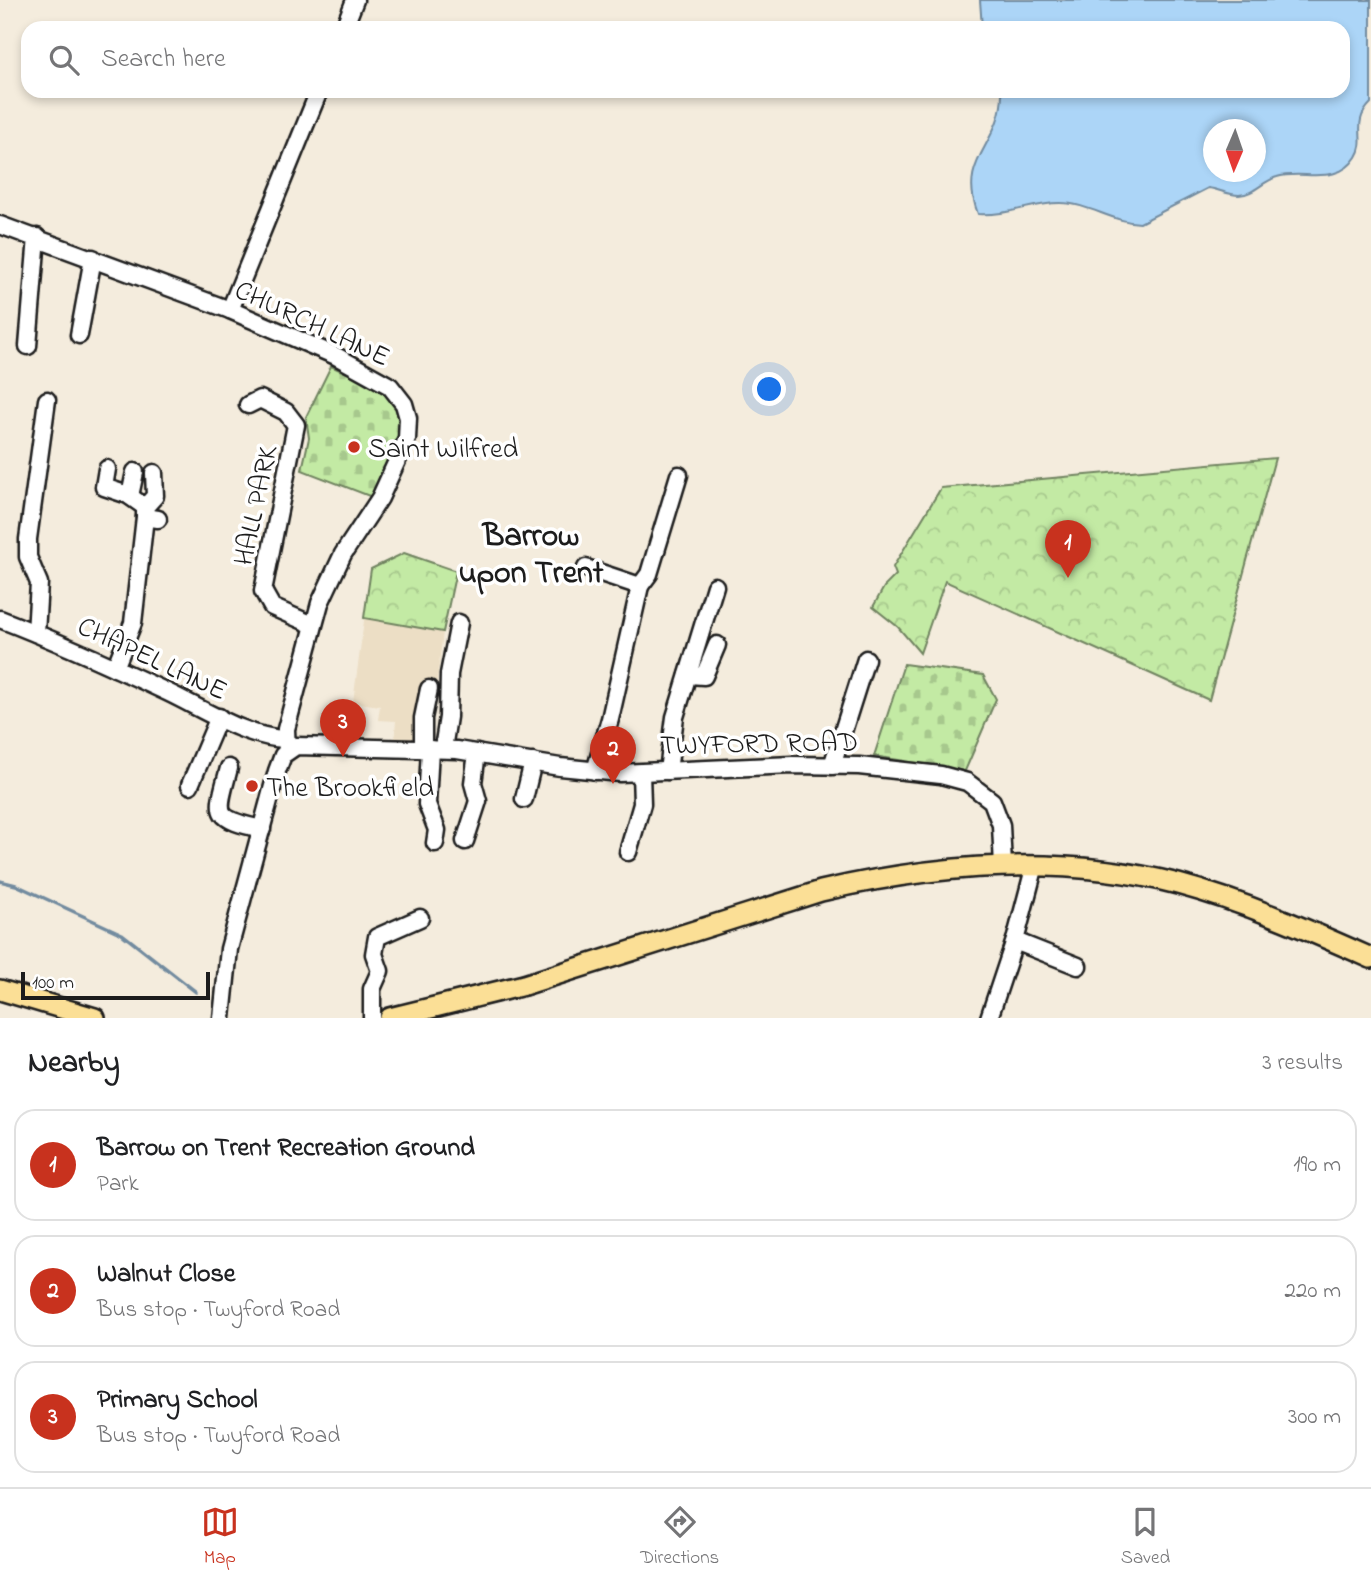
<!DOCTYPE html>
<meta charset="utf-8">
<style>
:root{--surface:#fff;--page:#f2f2f2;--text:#202124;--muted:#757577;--line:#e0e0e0;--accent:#c8321e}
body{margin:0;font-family:"Indie Flower",sans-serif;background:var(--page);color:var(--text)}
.compass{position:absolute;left:1203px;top:119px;width:63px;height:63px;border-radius:50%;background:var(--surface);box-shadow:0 4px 10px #0003;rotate:182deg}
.scale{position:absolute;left:21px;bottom:18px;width:189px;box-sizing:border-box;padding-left:7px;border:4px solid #1c1c1c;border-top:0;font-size:19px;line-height:24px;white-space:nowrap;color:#1c1c1c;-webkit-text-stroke:5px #fff;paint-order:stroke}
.you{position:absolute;left:770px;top:390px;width:24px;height:24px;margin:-18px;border:5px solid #fff;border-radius:50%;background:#1a73e8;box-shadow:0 0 0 10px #1a73e833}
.badge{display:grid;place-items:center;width:46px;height:46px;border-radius:50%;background:var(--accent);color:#fff;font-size:23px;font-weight:700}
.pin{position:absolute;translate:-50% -58px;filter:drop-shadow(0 2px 4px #0008)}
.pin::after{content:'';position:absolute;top:37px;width:24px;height:21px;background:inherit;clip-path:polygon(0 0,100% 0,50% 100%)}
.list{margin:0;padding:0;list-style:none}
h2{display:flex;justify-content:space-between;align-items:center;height:91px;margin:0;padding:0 28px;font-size:30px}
h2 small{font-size:23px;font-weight:400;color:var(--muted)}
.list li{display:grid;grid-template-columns:46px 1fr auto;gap:21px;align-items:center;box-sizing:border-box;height:112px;margin:0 14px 14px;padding:0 14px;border:2px solid var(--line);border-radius:21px}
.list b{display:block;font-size:26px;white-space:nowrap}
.list p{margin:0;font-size:23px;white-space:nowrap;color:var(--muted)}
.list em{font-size:23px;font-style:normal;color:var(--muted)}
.icon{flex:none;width:38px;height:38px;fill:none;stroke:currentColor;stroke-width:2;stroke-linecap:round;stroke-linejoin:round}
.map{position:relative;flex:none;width:1371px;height:1018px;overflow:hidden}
.search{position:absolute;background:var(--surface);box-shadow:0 4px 10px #0003;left:21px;right:21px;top:21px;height:77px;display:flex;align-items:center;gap:18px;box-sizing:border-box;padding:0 24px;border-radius:21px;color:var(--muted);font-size:26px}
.sheet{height:469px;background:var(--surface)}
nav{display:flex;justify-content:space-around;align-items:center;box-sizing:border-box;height:98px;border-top:2px solid var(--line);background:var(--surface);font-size:19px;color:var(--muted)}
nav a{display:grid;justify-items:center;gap:4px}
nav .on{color:var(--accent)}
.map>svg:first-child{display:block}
.built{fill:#ecdec5}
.cemetery{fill:url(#cemetery-stones);stroke:#708360;stroke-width:2}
.park{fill:url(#park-crowns);stroke:#708360;stroke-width:2}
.water{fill:#acd5f7;stroke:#728b9f;stroke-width:2;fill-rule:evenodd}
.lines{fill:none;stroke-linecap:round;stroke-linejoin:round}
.stream{stroke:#728b9f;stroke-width:3.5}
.minor-casing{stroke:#1c1c1c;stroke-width:21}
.major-casing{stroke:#1c1c1c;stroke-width:24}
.minor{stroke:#fff;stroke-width:16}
.major{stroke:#fbdf96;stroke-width:19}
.poi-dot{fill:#c8321e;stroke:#fff;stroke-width:2.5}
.labels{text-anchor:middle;stroke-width:7;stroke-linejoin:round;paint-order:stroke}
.street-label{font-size:28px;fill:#1c1c1c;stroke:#fff}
.poi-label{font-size:28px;fill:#1c1c1c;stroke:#fff;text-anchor:start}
.quarter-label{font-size:32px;font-weight:bold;fill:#1c1c1c;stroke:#fff}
</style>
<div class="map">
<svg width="1371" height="1018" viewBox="0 0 1371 1018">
<defs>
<pattern id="cemetery-stones" width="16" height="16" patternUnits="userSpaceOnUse" patternTransform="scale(1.75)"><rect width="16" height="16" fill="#c3eaa4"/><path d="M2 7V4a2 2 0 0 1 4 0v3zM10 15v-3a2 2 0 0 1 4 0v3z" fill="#a7c88d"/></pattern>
<pattern id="park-crowns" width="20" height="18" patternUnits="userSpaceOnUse" patternTransform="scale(1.75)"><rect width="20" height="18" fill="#c3eaa4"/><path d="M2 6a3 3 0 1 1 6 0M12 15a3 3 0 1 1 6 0" fill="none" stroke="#a7c88d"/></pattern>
</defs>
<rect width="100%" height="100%" fill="#f4ecdd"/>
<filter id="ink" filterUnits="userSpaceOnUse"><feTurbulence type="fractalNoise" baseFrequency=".0143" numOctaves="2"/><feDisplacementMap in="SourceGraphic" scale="14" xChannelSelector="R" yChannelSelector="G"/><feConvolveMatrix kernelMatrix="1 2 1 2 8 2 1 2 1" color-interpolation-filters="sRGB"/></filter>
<g filter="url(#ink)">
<path class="built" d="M404 553 456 571 443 632 429 745 394 743 396 721 378 720 380 706 353 702 371 569Z"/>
<g class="cemetery">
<path d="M331 366C348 374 370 381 386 393 422 420 387 468 372 497L302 470 309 438 306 417Z"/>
<path d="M904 664 983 675 996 699 965 771 874 756Z"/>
</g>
<g class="park">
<path d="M1275 458 1209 700 945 581 920 653 898 627 873 607 884 587 896 575 893 567 941 488Z"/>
<path d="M404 553 456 571 443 632 364 618 371 569Z"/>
</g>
<path class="water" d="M980 0H1371V103C1350 124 1368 138 1356 157 1337 187 1302 169 1277 177 1263 181 1253 195 1239 195 1228 195 1218 189 1208 188L1140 223C1112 222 1088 203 1060 203 1030 203 1009 216 978 214 956 157 1003 145 1002 91H1343V28H982ZM1214 130H1256V172H1214Z"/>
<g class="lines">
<path class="stream" d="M0 881 16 885 122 934 196 992"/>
<defs>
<g id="minor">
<path d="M344 28 355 0"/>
<path d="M0 225 230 310 336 356 390 386 404 404 408 418 407 439 380 498 343 554 320 603 286 729 287 751"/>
<path d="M230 310 319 91"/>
<path d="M79 335 93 258"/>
<path d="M28 346 37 237"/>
<path d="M248 405 260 399 286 412 296 425 263 591 272 607 313 625"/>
<path d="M107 469 104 487 128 495 145 507V517"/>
<path d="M130 496 135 472"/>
<path d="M145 507 155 496 154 473"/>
<path d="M586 568 640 586 610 719 595 771"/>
<path d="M640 586 649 574 679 475"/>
<path d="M0 619C57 641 112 666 167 692 203 709 245 737 285 739"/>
<path d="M36 633 39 583 28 557V539L47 400"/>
<path d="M115 668 133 623 145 517 158 519"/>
<path d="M688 675 704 676 717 645"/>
<path d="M423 749V718L429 689"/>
<path d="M430 749 427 804 437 830 435 843"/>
<path d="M443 749 448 717 449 674 459 623"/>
<path d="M832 766 866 659"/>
<path d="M229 768C217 814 211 818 262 829"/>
<path d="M668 771 675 717 715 586"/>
<path d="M190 785 219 717"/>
<path d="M524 799 533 762"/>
<path d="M465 841 478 801 473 783 477 753"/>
<path d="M628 852 642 804 641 773"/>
<path d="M1015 941 1078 966"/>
<path d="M222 1018 229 949 277 771 283 755 296 746 457 750 560 767 620 773 792 765 859 766 941 775 967 782 992 801 1001 825 1003 866"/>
<path d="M372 1018V989L380 971 374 954 377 937 420 918"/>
<path d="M989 1018 1016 937 1035 865"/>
</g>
<g id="major">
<path d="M0 990 95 1018"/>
<path d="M390 1018 524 985 821 891C938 864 1060 854 1178 884 1245 902 1308 930 1371 958"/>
</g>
</defs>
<use href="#minor" class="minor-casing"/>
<use href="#major" class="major-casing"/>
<use href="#minor" class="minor"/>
<use href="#major" class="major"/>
</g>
</g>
<g class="poi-dot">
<circle cx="354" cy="447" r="7"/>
<circle cx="252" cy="786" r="7"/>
</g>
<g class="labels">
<g class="street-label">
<text transform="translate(313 322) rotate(25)" y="10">CHURCH LANE</text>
<text transform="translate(254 505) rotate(-78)" y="10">HALL PARK</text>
<text transform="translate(153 657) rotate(25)" y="10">CHAPEL LANE</text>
<text transform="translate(759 742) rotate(-1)" y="10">TWYFORD ROAD</text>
</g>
<g class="poi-label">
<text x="368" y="457">Saint Wilfred</text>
<text x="266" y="796">The Brookfield</text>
</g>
<g class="quarter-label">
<text x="531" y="545">Barrow<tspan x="531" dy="37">upon Trent</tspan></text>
</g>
</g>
</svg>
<svg class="compass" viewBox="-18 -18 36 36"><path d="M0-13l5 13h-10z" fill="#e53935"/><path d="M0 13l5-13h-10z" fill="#757577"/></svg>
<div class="scale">100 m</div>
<div class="you"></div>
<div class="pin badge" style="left:1068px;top:578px">1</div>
<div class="pin badge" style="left:613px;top:784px">2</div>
<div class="pin badge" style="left:343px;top:757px">3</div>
<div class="search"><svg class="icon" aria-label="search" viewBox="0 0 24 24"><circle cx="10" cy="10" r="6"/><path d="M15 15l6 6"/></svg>Search here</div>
</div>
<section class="sheet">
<h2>Nearby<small>3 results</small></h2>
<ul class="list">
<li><span class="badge">1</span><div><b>Barrow on Trent Recreation Ground</b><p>Park</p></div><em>190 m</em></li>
<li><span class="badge">2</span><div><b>Walnut Close</b><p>Bus stop · Twyford Road</p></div><em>220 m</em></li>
<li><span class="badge">3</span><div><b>Primary School</b><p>Bus stop · Twyford Road</p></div><em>300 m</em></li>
</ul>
</section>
<nav>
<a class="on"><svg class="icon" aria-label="map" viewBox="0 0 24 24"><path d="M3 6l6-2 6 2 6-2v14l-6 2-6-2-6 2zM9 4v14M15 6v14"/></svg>Map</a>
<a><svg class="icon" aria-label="directions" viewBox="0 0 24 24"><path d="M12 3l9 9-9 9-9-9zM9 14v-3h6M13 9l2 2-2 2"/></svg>Directions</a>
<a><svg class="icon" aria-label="saved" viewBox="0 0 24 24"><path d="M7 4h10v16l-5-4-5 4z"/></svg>Saved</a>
</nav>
